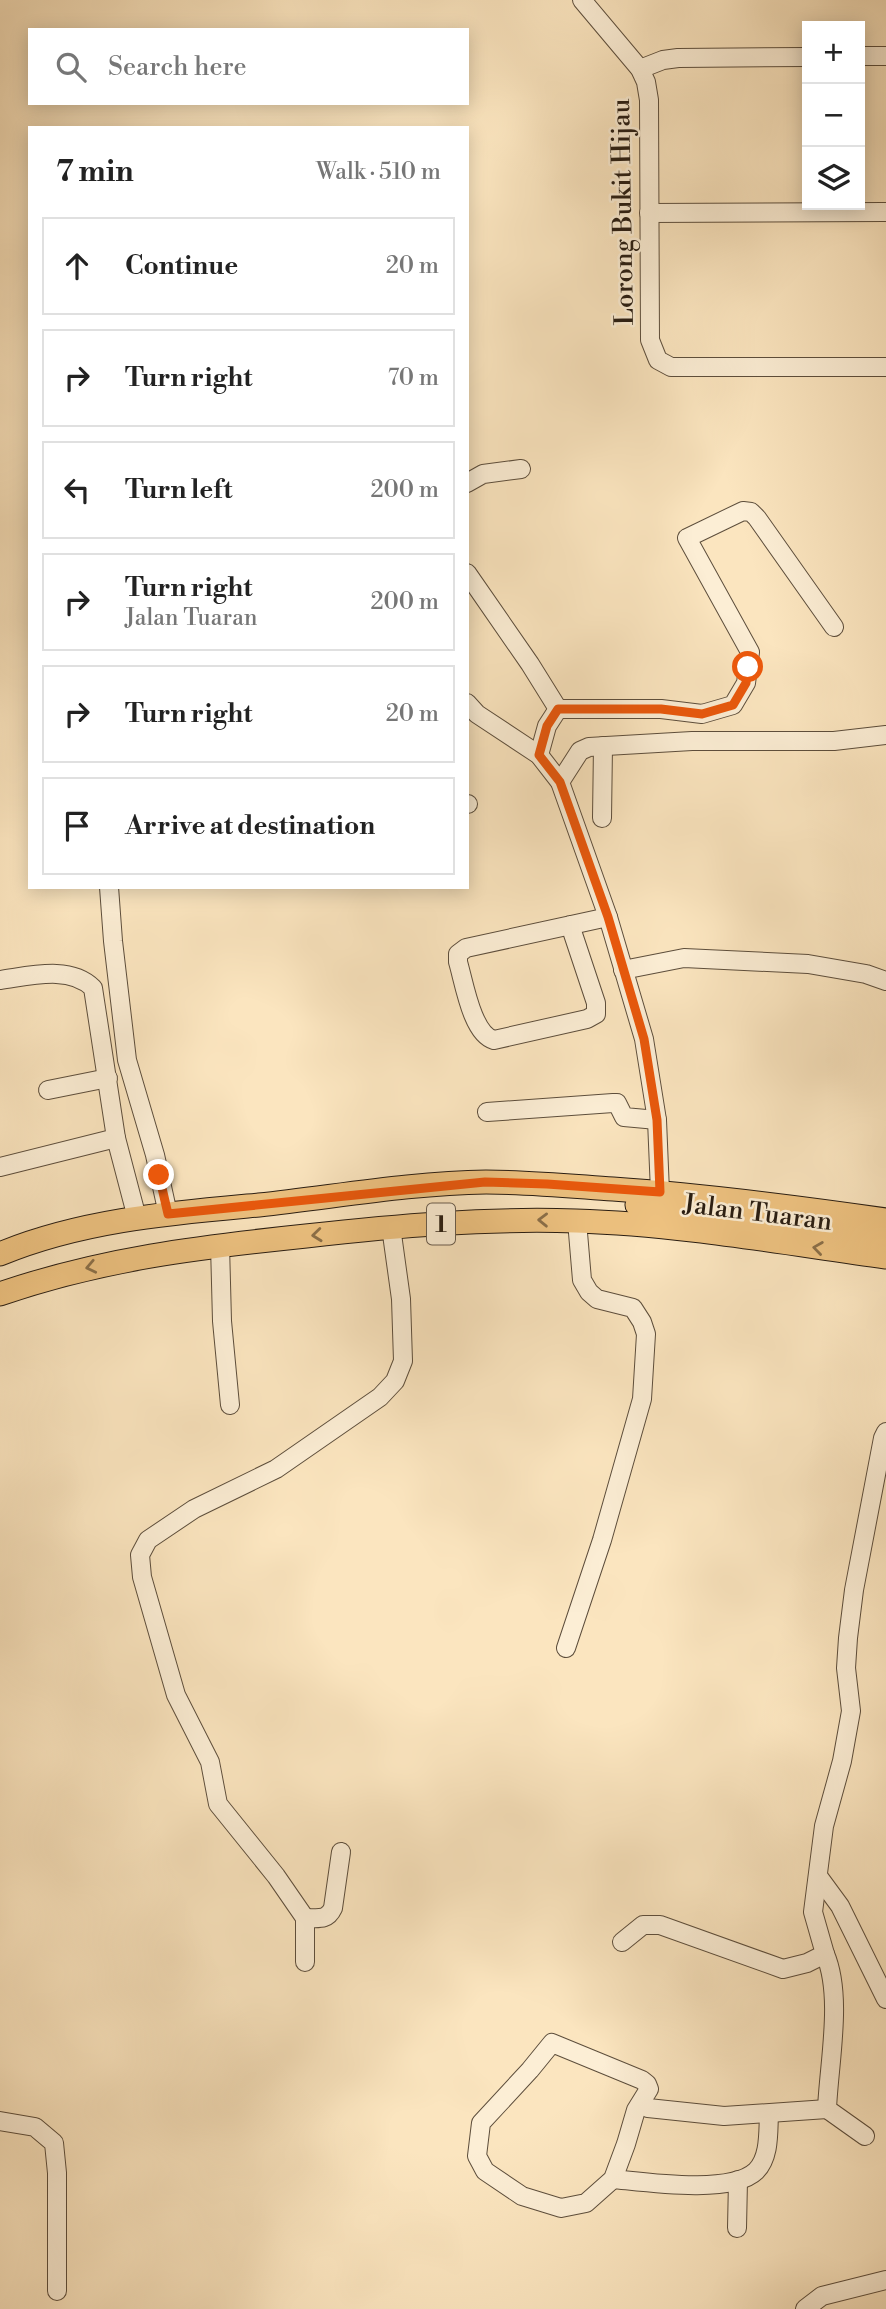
<!DOCTYPE html>
<meta charset="utf-8">
<style>
:root{--surface:#fff;--page:#f2f2f2;--text:#222;--muted:#767676;--line:#e0e0e0}
body{margin:0;font-family:"Libre Bodoni",serif;background:var(--page);color:var(--text)}
.controls{position:absolute;right:21px;top:21px;display:grid;overflow:hidden;border-radius:0px;box-shadow:0 4px 18px #0003}
.controls button{width:63px;height:63px;display:grid;place-items:center;padding:0;border:0;border-bottom:2px solid var(--line);background:var(--surface);color:var(--text);font:35px sans-serif}
.stop{position:absolute;width:21px;height:21px;margin:-16px;border:5px solid #ea580c;border-radius:50%;background:#fff}
.stop.end{background:#ea580c;border-color:#fff;box-shadow:0 2px 7px #0008}
.list{margin:0;padding:0;list-style:none}
h2{display:flex;justify-content:space-between;align-items:center;height:91px;margin:0;padding:0 28px;font-size:30px}
h2 small{font-size:23px;font-weight:400;color:var(--muted)}
.list li{display:grid;grid-template-columns:46px 1fr auto;gap:21px;align-items:center;box-sizing:border-box;height:98px;margin:0 14px 14px;padding:0 14px;border:2px solid var(--line);border-radius:0px}
.list b{display:block;font-size:26px;white-space:nowrap}
.list p{margin:0;font-size:23px;white-space:nowrap;color:var(--muted)}
.list em{font-size:23px;font-style:normal;color:var(--muted)}
.icon{flex:none;width:38px;height:38px;fill:none;stroke:currentColor;stroke-width:2;stroke-linecap:round;stroke-linejoin:round}
.map{position:relative;flex:none;width:886px;height:2309px;overflow:hidden}
.search{position:absolute;background:var(--surface);box-shadow:0 4px 18px #0003;left:28px;top:28px;width:441px;height:77px;display:flex;align-items:center;gap:18px;box-sizing:border-box;padding:0 24px;border-radius:0px;color:var(--muted);font-size:26px}
.panel{position:absolute;background:var(--surface);box-shadow:0 4px 18px #0003;left:28px;top:126px;width:441px;height:763px;border-radius:0px}
.map>svg:first-child{display:block}
.lines{fill:none;stroke-linecap:round;stroke-linejoin:round}
.minor-casing{stroke:#5d4e3c;stroke-width:20}
.major-casing{stroke:#281c11;stroke-width:25}
.minor{stroke:#fceed5;stroke-width:18}
.major{stroke:#eec280;stroke-width:23}
.oneway{stroke:#8b6f48}
.route{stroke:#ea580c;stroke-width:9}
.labels{text-anchor:middle;stroke-width:5;stroke-linejoin:round;paint-order:stroke}
.shield{fill:#fceed5;stroke:#685b4c;stroke-width:2}
.shield-label{font-size:24px;font-weight:bold;fill:#281c11}
.street-label{font-size:26px;fill:#281c11;stroke:#fceed5}
</style>
<div class="map">
<svg width="886" height="2309" viewBox="0 0 886 2309">
<rect width="100%" height="100%" fill="#fbe5bf"/>
<filter id="stains"><feTurbulence type="fractalNoise" baseFrequency=".00286" numOctaves="4"/><feColorMatrix values="0 0 0 0 .2 0 0 0 0 .09 0 0 0 0 .02 0 0 0 .5 -.17"/></filter>
<radialGradient id="worn" r=".72"><stop offset=".6" stop-color="#630" stop-opacity="0"/><stop offset="1" stop-color="#630" stop-opacity=".3"/></radialGradient>
<g class="lines">
<defs>
<g id="minor">
<path d="M582 0 640 69 646 82 649 100 650 340 658 360 671 367H886"/>
<path d="M860 56H886"/>
<path d="M640 69 663 60 678 58 807 57"/>
<path d="M649 213 886 212"/>
<path d="M467 483 483 474 521 469"/>
<path d="M467 573 530 664 558 709"/>
<path d="M467 703 477 714 539 755 560 782 608 917 644 1039 657 1120 660 1192"/>
<path d="M539 755 547 726 558 709H661L702 714 733 705 746 683 750 652 687 538 743 511 751 512 757 518 834 627"/>
<path d="M560 782 580 751 589 747 692 741H834L886 735"/>
<path d="M467 804H468"/>
<path d="M602 818 603 746"/>
<path d="M109 887 113 941 127 1060 155 1155 168 1214"/>
<path d="M570 925 596 1003V1014L587 1019 494 1040C472 1034 464 982 458 962V954L466 948 608 917"/>
<path d="M623 970 684 958 808 964 866 974 886 981"/>
<path d="M0 980C30 976 70 965 93 988L116 1138 137 1218"/>
<path d="M48 1090 108 1078"/>
<path d="M487 1112 613 1103H617L624 1117 657 1120"/>
<path d="M0 1167 116 1138"/>
<path d="M220 1245 222 1321 230 1405"/>
<path d="M566 1648 602 1540 642 1399 646 1334 642 1322 633 1308 597 1299 589 1292 582 1280 577 1221"/>
<path d="M818 1876 840 1906 886 1999"/>
<path d="M305 1918C318 1918 327 1921 333 1908L341 1852"/>
<path d="M622 1942 643 1925H660L783 1969 807 1963 825 1954 813 1912 824 1826 842 1761 851 1711 846 1668 848 1638 854 1590 883 1438 886 1432"/>
<path d="M825 1954C843 1996 829 2062 827 2109L865 2136"/>
<path d="M305 1962V1918L276 1876 218 1804 210 1762 176 1695 142 1577 140 1555 148 1540 194 1509 276 1469 380 1397 395 1381 403 1361 401 1299 391 1227"/>
<path d="M552 2043 642 2080 647 2084 649 2089 636 2110 626 2144 613 2179 586 2203 561 2208 522 2196 485 2171 477 2156 481 2123 530 2070Z"/>
<path d="M641 2105 648 2108 724 2116 827 2109"/>
<path d="M0 2121 35 2127 54 2143 57 2173V2291"/>
<path d="M613 2179C645 2182 731 2195 756 2171 770 2157 768 2132 769 2114"/>
<path d="M737 2228 738 2180"/>
<path d="M805 2309 822 2296 886 2280"/>
</g>
<g id="major">
<path d="M637 1205 886 1237"/>
<path d="M0 1254C82 1220 172 1213 259 1205 334 1197 410 1183 486 1182 528 1182 570 1186 613 1189 704 1195 795 1207 886 1220"/>
<path d="M0 1294C101 1259 200 1247 306 1236 396 1226 485 1218 576 1221 679 1224 783 1243 886 1257"/>
</g>
</defs>
<use href="#minor" class="minor-casing"/>
<use href="#major" class="major-casing"/>
<use href="#minor" class="minor"/>
<use href="#major" class="major"/>
</g>
<defs><path id="oneway-chevron" d="M-2-3.5L2.5 0L-2 3.5" fill="none" stroke-width="1.6" stroke-linecap="round" stroke-linejoin="round" transform="scale(1.75)"/></defs>
<g class="oneway">
<use href="#oneway-chevron" transform="translate(543 1220) rotate(-179)"/>
<use href="#oneway-chevron" transform="translate(317 1235) rotate(174)"/>
<use href="#oneway-chevron" transform="translate(818 1248) rotate(-172)"/>
<use href="#oneway-chevron" transform="translate(91 1267) rotate(168)"/>
</g>
<g class="lines">
<path class="route" d="M159 1175 168 1214 485 1182 547 1184 660 1192 657 1120 644 1039 608 917 560 782 539 755 547 726 558 709H661L702 714 733 705 746 683 748 667"/>
</g>
<g class="labels">
<rect class="shield" x="427" y="1203.5" width="28" height="41" rx="5"/>
<g class="shield-label">
<text x="441" y="1232">1</text>
</g>
<g class="street-label">
<text transform="translate(622 212) rotate(-91)" y="9">Lorong Bukit Hijau</text>
<text transform="translate(758 1212) rotate(7)" y="9">Jalan Tuaran</text>
</g>
</g>
<rect width="100%" height="100%" filter="url(#stains)"/>
<rect width="100%" height="100%" fill="url(#worn)"/>
</svg>
<div class="controls">
<button>+</button>
<button>−</button>
<button><svg class="icon" aria-label="layers" viewBox="0 0 24 24"><path d="M12 4l9 5-9 5-9-5zM3 14l9 5 9-5"/></svg></button>
</div>
<div class="stop" style="left:748px;top:667px"></div>
<div class="stop end" style="left:159px;top:1175px"></div>
<div class="search"><svg class="icon" aria-label="search" viewBox="0 0 24 24"><circle cx="10" cy="10" r="6"/><path d="M15 15l6 6"/></svg>Search here</div>
<section class="panel">
<h2>7 min<small>Walk · 510 m</small></h2>
<ul class="list">
<li><svg class="icon" aria-label="ahead" viewBox="0 0 24 24"><path d="M12 20V5M6 11l6-6 6 6"/></svg><div><b>Continue</b></div><em>20 m</em></li>
<li><svg class="icon" aria-label="right" viewBox="0 0 24 24"><path d="M7 20v-9h11M14 6l5 5-5 5"/></svg><div><b>Turn right</b></div><em>70 m</em></li>
<li><svg class="icon" aria-label="left" viewBox="0 0 24 24"><path d="M17 20v-9H6M10 6l-5 5 5 5"/></svg><div><b>Turn left</b></div><em>200 m</em></li>
<li><svg class="icon" aria-label="right" viewBox="0 0 24 24"><path d="M7 20v-9h11M14 6l5 5-5 5"/></svg><div><b>Turn right</b><p>Jalan Tuaran</p></div><em>200 m</em></li>
<li><svg class="icon" aria-label="right" viewBox="0 0 24 24"><path d="M7 20v-9h11M14 6l5 5-5 5"/></svg><div><b>Turn right</b></div><em>20 m</em></li>
<li><svg class="icon" aria-label="arrive" viewBox="0 0 24 24"><path d="M6 21V4h12l-3 4 3 4H6"/></svg><div><b>Arrive at destination</b></div></li>
</ul>
</section>
</div>
